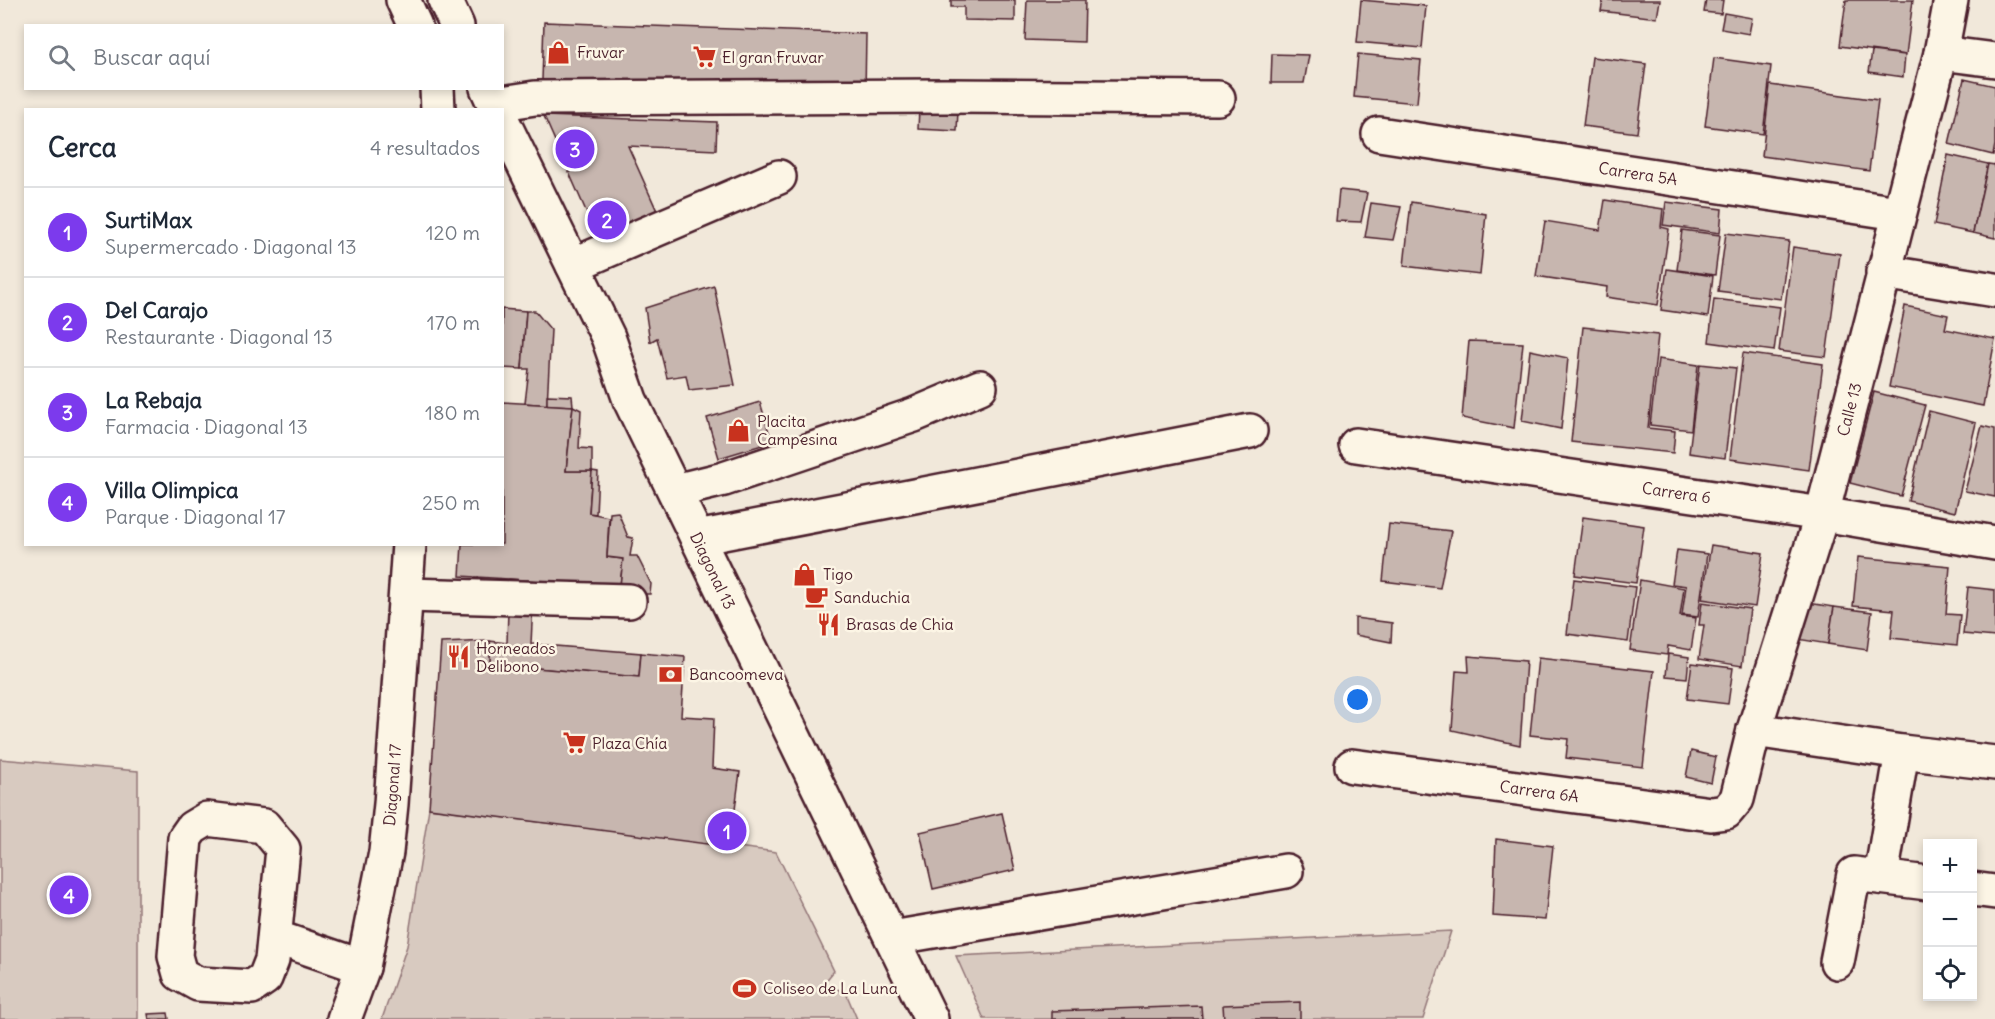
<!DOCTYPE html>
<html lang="es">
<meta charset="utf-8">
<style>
:root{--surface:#fff;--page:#f2f2f3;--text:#1f2937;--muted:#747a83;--line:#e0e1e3;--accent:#7c3aed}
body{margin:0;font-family:Delius,sans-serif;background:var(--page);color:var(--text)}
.controls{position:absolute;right:18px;bottom:18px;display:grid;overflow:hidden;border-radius:0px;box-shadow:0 3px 9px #0003}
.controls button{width:54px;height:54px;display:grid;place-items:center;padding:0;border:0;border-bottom:2px solid var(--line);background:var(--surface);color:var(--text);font:30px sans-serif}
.you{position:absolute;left:1358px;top:700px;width:21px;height:21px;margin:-15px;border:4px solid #fff;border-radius:50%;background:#1a73e8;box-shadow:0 0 0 9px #1a73e833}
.badge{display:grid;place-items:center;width:39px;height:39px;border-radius:50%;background:var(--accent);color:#fff;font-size:20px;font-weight:700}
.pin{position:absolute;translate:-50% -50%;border:3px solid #fff;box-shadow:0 2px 6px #0006}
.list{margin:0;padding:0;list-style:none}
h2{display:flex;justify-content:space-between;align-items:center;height:78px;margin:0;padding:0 24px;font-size:26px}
h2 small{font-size:20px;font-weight:400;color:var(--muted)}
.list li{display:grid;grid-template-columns:39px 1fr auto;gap:18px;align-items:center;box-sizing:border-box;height:90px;padding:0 24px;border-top:2px solid var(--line)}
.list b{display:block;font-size:22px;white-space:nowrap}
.list p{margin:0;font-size:20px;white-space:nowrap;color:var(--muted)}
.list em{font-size:20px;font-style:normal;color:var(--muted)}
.icon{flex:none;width:33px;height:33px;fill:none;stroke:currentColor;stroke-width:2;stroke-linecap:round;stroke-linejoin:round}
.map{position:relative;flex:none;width:1995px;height:1019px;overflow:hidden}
.search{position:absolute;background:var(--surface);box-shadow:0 3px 9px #0003;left:24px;top:24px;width:480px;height:66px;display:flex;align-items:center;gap:15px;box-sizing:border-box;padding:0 21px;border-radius:0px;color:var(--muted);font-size:22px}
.panel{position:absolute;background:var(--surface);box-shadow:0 3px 9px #0003;left:24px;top:108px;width:480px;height:438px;border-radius:0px}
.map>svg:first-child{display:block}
.green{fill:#d8cac0;stroke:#917476;stroke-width:1.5}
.building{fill:#c7b6af;stroke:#4a1f2b;stroke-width:1.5}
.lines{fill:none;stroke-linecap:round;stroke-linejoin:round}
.minor-casing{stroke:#4a1f2b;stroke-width:38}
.major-casing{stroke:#4a1f2b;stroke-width:38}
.minor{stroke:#fcf5e5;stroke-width:33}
.major{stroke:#fcf5e5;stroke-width:33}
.labels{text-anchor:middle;stroke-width:5;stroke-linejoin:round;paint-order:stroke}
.poi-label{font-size:16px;fill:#4a1f2b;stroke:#fcf5e5;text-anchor:start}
.street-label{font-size:16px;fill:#4a1f2b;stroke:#fcf5e5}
</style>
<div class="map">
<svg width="1995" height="1019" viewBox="0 0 1995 1019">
<rect width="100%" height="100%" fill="#f1e8da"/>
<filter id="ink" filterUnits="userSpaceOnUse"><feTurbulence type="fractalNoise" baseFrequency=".0167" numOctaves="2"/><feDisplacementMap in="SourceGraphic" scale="12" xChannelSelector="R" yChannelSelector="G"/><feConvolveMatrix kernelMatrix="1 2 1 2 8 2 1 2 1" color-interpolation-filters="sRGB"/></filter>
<g filter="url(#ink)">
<g class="green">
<path d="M0 759 138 771V1019H0Z"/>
<path d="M429 808 776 852 834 971 824 983 846 993 857 1019H382L407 946Z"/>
<path d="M1451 931 1423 1019H984L956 956Z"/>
</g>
<g class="building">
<path d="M951 0H1015V21L964 20V7H951Z"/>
<path d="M1027 0H1085L1084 42 1025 40Z"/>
<path d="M1361 0 1426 6 1422 48 1357 42Z"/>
<path d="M1603 0H1660L1657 18 1601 11Z"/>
<path d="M1706 0H1723L1721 14 1704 12Z"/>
<path d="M1846 0H1913L1906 55 1840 46Z"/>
<path d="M1724 13 1752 18 1749 34 1721 29Z"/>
<path d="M544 22 866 34 865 92 542 80Z"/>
<path d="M1872 51 1905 55 1903 77 1869 72Z"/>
<path d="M1272 54 1309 55 1304 83H1271Z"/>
<path d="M1358 54 1421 60 1417 103 1354 97Z"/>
<path d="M1592 57 1646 64 1637 133 1583 126Z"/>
<path d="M1714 58 1771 66 1763 134 1705 126Z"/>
<path d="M1964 79 1995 86V145L1993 155 1949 144Z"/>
<path d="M1770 85 1878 100 1869 171 1762 156Z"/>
<path d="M919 109 958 110 957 131 918 129Z"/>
<path d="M544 116 717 122 716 150 628 146 657 211 598 238Z"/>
<path d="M1948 155 1988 164 1973 233 1934 225Z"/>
<path d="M1988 164 1995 165V238L1973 233Z"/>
<path d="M1339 190 1367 193 1361 222 1336 221Z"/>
<path d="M1605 200 1663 209 1661 227 1669 229 1658 305 1606 297 1607 287 1536 276 1545 221 1600 230Z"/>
<path d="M1411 202 1486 214 1480 275 1404 266Z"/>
<path d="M1666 202 1722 209 1720 233 1663 225Z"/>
<path d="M1371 203 1401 207 1393 240 1365 237Z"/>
<path d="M1682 230 1720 235 1715 275 1677 270Z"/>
<path d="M1726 233 1789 241 1781 299 1718 291Z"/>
<path d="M1793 247 1840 254 1826 357 1779 351Z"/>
<path d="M1667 269 1713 276 1708 317 1661 310Z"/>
<path d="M714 286 735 385 689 390 686 375 667 378 657 338 650 342 645 308Z"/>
<path d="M1714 299 1780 307 1774 351 1709 342Z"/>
<path d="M1905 306 1948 315 1945 329 1995 339 1983 406 1889 387Z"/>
<path d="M502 309 526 311 522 369 502 368Z"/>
<path d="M526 311H535L551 330 547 405 525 403 529 369H522Z"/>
<path d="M1583 327 1658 335 1648 428 1675 431 1673 453 1571 442Z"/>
<path d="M1469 341 1523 343 1514 428 1462 418Z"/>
<path d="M1530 350 1568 358 1561 429 1522 421Z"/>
<path d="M1743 353 1823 364 1809 470 1730 459Z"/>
<path d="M1658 359 1698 365 1691 430 1650 425Z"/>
<path d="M1700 364 1736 368 1725 458 1689 453Z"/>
<path d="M1874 392 1925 405 1901 496 1850 483Z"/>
<path d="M547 395 572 396 573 406 547 405Z"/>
<path d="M502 402 573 406 566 471H592L589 513 609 517 607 557 623 559 620 586 460 576 462 544H502Z"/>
<path d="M760 402 772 442 719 458 707 418Z"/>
<path d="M573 406 581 410 579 448 592 449V471H566Z"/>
<path d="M1929 411 1976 423 1955 512 1908 501Z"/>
<path d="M1982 426 1995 429V497L1965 491Z"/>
<path d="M592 471 598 472 596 514 589 513Z"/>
<path d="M618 512 628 537 633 538 630 556H637L651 584 650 594H624L620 586 623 559 607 557 610 513Z"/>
<path d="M1583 517 1644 526 1636 583 1575 575Z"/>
<path d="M1389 524 1451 531 1440 588 1383 581Z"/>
<path d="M1711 545 1763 553 1755 607 1702 599Z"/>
<path d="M1677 550 1707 554 1698 617 1682 615 1686 586 1672 584Z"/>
<path d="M1858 557 1950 566 1946 614 1960 615 1957 645 1891 638 1894 610 1853 606Z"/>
<path d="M509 579 534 581 531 644 641 653 639 677 490 664V641L507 643Z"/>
<path d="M1574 579 1635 587 1628 642 1567 634Z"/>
<path d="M1640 580 1684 588 1680 616 1696 618 1691 650 1668 646 1667 655 1630 650Z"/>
<path d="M1968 587 1995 590V637L1963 634Z"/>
<path d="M1702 602 1750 609 1742 666 1699 659 1704 625H1699Z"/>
<path d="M1802 602 1834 607 1828 644 1797 639Z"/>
<path d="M1834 607 1872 612 1867 650 1828 644Z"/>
<path d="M1355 618 1392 623 1391 642 1355 635Z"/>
<path d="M490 641V664L639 677 641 653 685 657 681 716 714 718 712 768 740 772 730 847 429 808 441 643Z"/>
<path d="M1668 654 1689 657 1687 678 1666 676Z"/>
<path d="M1468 656 1526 661 1520 745 1452 730 1456 671 1469 672Z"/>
<path d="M1538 658 1654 671 1643 767 1566 758 1568 739 1530 735Z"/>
<path d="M1692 663 1733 668 1728 704 1687 699Z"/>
<path d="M1691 751 1716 757 1711 783 1686 777Z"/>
<path d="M1002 813 1015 870 933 889 920 832Z"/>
<path d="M1496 839 1553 846 1545 920 1493 916Z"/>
<path d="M1300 1002V1019H1224L1223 1005Z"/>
<path d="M1201 1006 1202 1019H1052V1011Z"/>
<path d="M168 1013 169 1019H149L148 1014Z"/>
</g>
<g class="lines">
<defs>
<g id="minor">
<path d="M1941 53 1995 60"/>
<path d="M495 104 535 98 946 96 1218 98"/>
<path id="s1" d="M1379 134 1898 213"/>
<path d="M573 265 779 177"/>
<path d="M1883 272 1995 290"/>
<path id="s2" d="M1356 445 1822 514 1995 543"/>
<path d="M675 491 724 479 914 415 980 387"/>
<path d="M697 538 1250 431"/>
<path d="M406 595 629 601"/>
<path d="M1754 730 1902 752 1995 763"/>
<path id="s3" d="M1352 766 1711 814 1726 812 1737 799 1754 730 1822 514 1941 53 1951 0"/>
<path d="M207 819 264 826 283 849 272 960 265 978 252 987 198 984 180 974 175 956 185 838 192 828Z"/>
<path d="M1881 877 1902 752"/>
<path d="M1972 889 1995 892"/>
<path d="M275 937 363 967"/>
<path d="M892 938 1286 871"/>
<path d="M1837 962 1854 874 1928 883"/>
</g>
<g id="major">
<path d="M403 0 415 26"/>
<path d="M445 0 457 26"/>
<path d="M437 88 438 110"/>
<path d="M487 88 497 110"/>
<path id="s4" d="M502 120 608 337 630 400 931 1019"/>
<path id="s5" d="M344 1019 363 967 386 852 391 804 409 544"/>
</g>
</defs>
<use href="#minor" class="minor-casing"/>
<use href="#major" class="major-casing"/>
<use href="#minor" class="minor"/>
<use href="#major" class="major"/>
</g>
</g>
<defs>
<symbol id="shop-bare" viewBox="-9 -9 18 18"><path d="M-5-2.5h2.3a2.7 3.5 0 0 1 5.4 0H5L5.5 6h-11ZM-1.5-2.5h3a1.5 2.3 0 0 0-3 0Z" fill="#c8321e" stroke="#fcf5e5" stroke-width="2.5" paint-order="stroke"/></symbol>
<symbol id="supermarket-bare" viewBox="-9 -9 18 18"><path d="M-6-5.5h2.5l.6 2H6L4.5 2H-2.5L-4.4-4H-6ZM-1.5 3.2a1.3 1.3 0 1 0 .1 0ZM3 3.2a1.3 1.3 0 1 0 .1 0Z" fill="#c8321e" stroke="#fcf5e5" stroke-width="2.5" paint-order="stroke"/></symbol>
<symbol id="cafe-bare" viewBox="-9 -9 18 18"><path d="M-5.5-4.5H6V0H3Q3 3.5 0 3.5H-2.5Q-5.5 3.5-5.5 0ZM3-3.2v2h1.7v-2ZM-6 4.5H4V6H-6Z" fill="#c8321e" stroke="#fcf5e5" stroke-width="2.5" paint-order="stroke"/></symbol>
<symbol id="restaurant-bare" viewBox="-9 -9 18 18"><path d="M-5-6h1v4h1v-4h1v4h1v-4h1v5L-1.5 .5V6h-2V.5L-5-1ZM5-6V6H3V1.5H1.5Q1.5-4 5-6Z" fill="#c8321e" stroke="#fcf5e5" stroke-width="2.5" paint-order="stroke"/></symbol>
<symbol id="bank-bare" viewBox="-9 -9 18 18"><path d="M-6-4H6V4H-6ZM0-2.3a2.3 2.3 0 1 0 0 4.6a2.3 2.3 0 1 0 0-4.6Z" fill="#c8321e" stroke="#fcf5e5" stroke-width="2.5" paint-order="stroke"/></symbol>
<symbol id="stadium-bare" viewBox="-9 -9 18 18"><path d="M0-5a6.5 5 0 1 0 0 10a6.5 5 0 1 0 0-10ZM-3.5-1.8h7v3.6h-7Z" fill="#c8321e" stroke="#fcf5e5" stroke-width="2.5" paint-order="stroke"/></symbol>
</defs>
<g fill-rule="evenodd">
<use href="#shop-bare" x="542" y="36" width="33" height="33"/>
<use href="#supermarket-bare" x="688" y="40" width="33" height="33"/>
<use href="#shop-bare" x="722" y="414" width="33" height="33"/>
<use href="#shop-bare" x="788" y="558" width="33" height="33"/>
<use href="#cafe-bare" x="800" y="580" width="33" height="33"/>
<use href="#restaurant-bare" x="812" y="608" width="33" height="33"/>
<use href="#restaurant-bare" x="442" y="640" width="33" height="33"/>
<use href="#bank-bare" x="654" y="658" width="33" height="33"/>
<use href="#supermarket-bare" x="558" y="726" width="33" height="33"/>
<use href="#stadium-bare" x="728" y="972" width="33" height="33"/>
</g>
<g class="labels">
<g class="poi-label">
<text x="577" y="58">Fruvar</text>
<text x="722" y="63">El gran Fruvar</text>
<text x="757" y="427">Placita<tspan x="757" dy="18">Campesina</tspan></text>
<text x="823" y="580">Tigo</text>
<text x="834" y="603">Sanduchia</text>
<text x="846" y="630">Brasas de Chia</text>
<text x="476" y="654">Horneados<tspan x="476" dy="18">Delibono</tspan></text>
<text x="689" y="680">Bancoomeva</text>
<text x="592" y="749">Plaza Chía</text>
<text x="763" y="994">Coliseo de La Luna</text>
</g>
<g class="street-label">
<text dy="6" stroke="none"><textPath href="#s1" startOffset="262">Carrera 5A</textPath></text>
<text dy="6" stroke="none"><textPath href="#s3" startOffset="800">Calle 13</textPath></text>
<text dy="6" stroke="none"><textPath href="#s2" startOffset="324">Carrera 6</textPath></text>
<text dy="6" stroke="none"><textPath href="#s4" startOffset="498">Diagonal 13</textPath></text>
<text dy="6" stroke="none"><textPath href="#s5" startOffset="240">Diagonal 17</textPath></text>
<text dy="6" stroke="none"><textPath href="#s3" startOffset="189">Carrera 6A</textPath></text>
</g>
</g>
</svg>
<div class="controls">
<button>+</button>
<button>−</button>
<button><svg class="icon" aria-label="locate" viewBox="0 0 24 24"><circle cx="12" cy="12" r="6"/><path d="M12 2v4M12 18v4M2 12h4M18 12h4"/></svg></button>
</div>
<div class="you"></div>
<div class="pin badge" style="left:727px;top:831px">1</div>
<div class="pin badge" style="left:607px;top:220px">2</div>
<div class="pin badge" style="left:575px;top:149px">3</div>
<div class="pin badge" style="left:69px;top:895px">4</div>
<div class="search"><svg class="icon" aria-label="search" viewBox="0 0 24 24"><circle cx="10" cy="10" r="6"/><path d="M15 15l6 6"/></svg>Buscar aquí</div>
<section class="panel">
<h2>Cerca<small>4 resultados</small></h2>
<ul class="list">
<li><span class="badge">1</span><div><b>SurtiMax</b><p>Supermercado · Diagonal 13</p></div><em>120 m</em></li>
<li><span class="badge">2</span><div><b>Del Carajo</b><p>Restaurante · Diagonal 13</p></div><em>170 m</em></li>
<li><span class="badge">3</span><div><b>La Rebaja</b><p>Farmacia · Diagonal 13</p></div><em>180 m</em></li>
<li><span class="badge">4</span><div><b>Villa Olimpica</b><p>Parque · Diagonal 17</p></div><em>250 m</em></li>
</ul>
</section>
</div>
